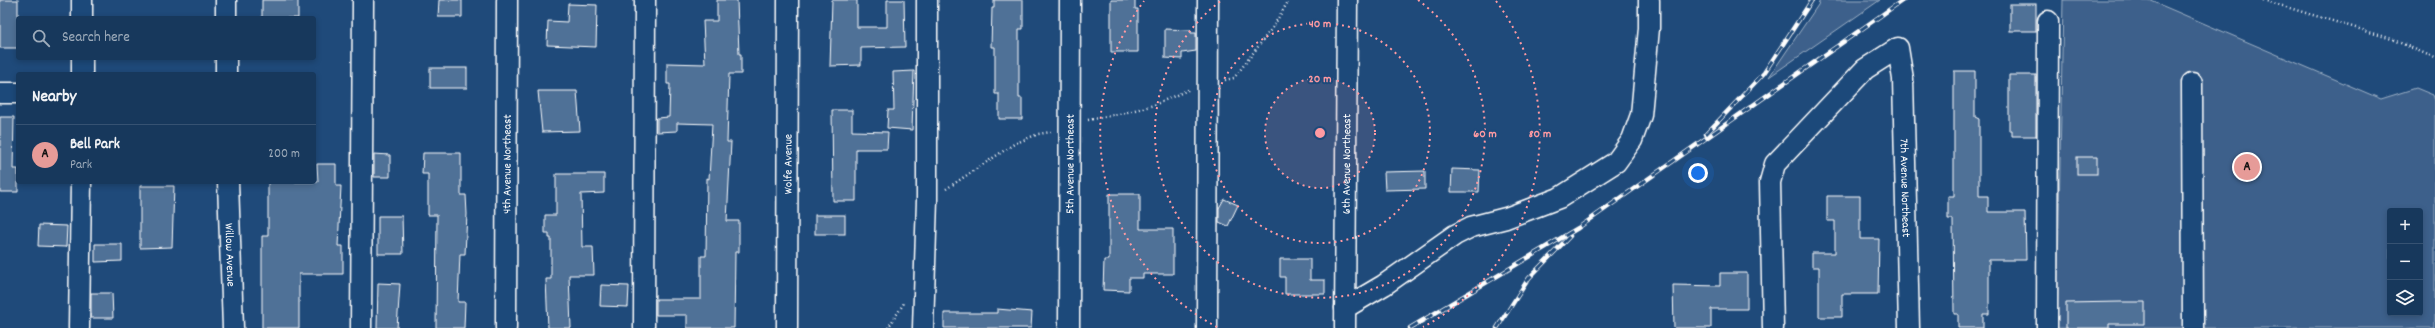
<!DOCTYPE html>
<meta charset="utf-8">
<style>
:root{--surface:#17385c;--page:#203f62;--text:#f1f3f6;--muted:#9eacbb;--line:#365272;--accent:#e69b98}
body{margin:0;font-family:Dekko,sans-serif;background:var(--page);color:var(--text)}
.controls{position:absolute;right:12px;bottom:12px;display:grid;overflow:hidden;border-radius:4px;box-shadow:0 2px 6px #0003}
.controls button{width:36px;height:36px;display:grid;place-items:center;padding:0;border:0;border-bottom:1px solid var(--line);background:var(--surface);color:var(--text);font:20px sans-serif}
.you{position:absolute;left:1698px;top:173px;width:14px;height:14px;margin:-10px;border:3px solid #fff;border-radius:50%;background:#1a73e8;box-shadow:0 0 0 6px #1a73e833}
.badge{display:grid;place-items:center;width:26px;height:26px;border-radius:50%;background:var(--accent);color:#111;font-size:13px;font-weight:700}
.pin{position:absolute;translate:-50% -50%;border:2px solid #fff;box-shadow:0 1px 4px #0006}
.list{margin:0;padding:0;list-style:none}
h2{display:flex;justify-content:space-between;align-items:center;height:52px;margin:0;padding:0 16px;font-size:17px}
h2 small{font-size:13px;font-weight:400;color:var(--muted)}
.list li{display:grid;grid-template-columns:26px 1fr auto;gap:12px;align-items:center;box-sizing:border-box;height:60px;padding:0 16px;border-top:1px solid var(--line)}
.list b{display:block;font-size:15px;white-space:nowrap}
.list p{margin:0;font-size:13px;white-space:nowrap;color:var(--muted)}
.list em{font-size:13px;font-style:normal;color:var(--muted)}
.icon{flex:none;width:22px;height:22px;fill:none;stroke:currentColor;stroke-width:2;stroke-linecap:round;stroke-linejoin:round}
.map{position:relative;flex:none;width:2435px;height:328px;overflow:hidden}
.search{position:absolute;background:var(--surface);box-shadow:0 2px 6px #0003;left:16px;top:16px;width:300px;height:44px;display:flex;align-items:center;gap:10px;box-sizing:border-box;padding:0 14px;border-radius:4px;color:var(--muted);font-size:15px}
.panel{position:absolute;background:var(--surface);box-shadow:0 2px 6px #0003;left:16px;top:72px;width:300px;height:112px;border-radius:4px}
.map>svg:first-child{display:block}
.green{fill:#3c618b;stroke:#9eb0c5;fill-rule:evenodd}
.building{fill:#507197;stroke:#fff}
.lines{fill:none;stroke-linecap:round;stroke-linejoin:round}
.minor-casing{stroke:#fff;stroke-width:23}
.path{stroke:#fff;stroke-width:2.5;stroke-dasharray:1 3;stroke-linecap:butt}
.minor{stroke:#1f4a7a;stroke-width:20}
.rail-casing{stroke:#fff;stroke-width:4.5}
.rail{stroke:#1f4a7a;stroke-width:3;stroke-dasharray:9;stroke-linecap:butt}
.ring{fill:none;stroke:#ff9aa2;stroke-width:2;stroke-dasharray:2 4}
.labels{text-anchor:middle;stroke-width:4;stroke-linejoin:round;paint-order:stroke}
.street-label{font-size:12px;fill:#fff;stroke:#1f4a7a}
.centre{fill:#ff9aa2;stroke:#1f4a7a;stroke-width:2}
.ring-label{font-size:12px;text-anchor:middle;font-weight:bold;fill:#ff9aa2;stroke:#1f4a7a;stroke-width:4;stroke-linejoin:round;paint-order:stroke}
</style>
<div class="map">
<svg width="2435" height="328" viewBox="0 0 2435 328">
<rect width="100%" height="100%" fill="#1f4a7a"/>
<filter id="ink" filterUnits="userSpaceOnUse"><feTurbulence type="fractalNoise" baseFrequency=".025" numOctaves="2"/><feDisplacementMap in="SourceGraphic" scale="8" xChannelSelector="R" yChannelSelector="G"/><feConvolveMatrix kernelMatrix="1 2 1 2 8 2 1 2 1" color-interpolation-filters="sRGB"/></filter>
<g filter="url(#ink)">
<g class="green">
<path d="M1820 0H1880L1769 77 1818 5Z"/>
<path d="M2063 0H2149L2381 99 2416 88 2433 95 2435 101V328H2057ZM2390 211H2420V313H2390Z"/>
</g>
<g class="building">
<rect x="0" y="0" width="18" height="48"/>
<rect x="262" y="0" width="36" height="18"/>
<path d="M439 0H462V17H438Z"/>
<path d="M717 0H737L739 54H741V74H729L727 142H731L727 221H739V252H735L734 328H687V315H656V299H701V256H706L707 178 709 179 712 124 677 123V131L657 132V118L669 117 670 84H667V63L705 64 703 21H717Z"/>
<path d="M832 0H857V27H887V0H904L905 47 861 48V65L830 66Z"/>
<path d="M994 0H1023V29H1019V98H1022V119H999V94H995V47H991L992 8H994Z"/>
<path d="M1111 0H1135V9H1138V52H1111Z"/>
<path d="M568 4 597 5 596 47 547 45 548 21 567 22Z"/>
<rect x="2010" y="4" width="26" height="27"/>
<path d="M1165 29 1191 30V33H1196V51L1182 53V59L1165 58Z"/>
<rect x="430" y="68" width="37" height="20"/>
<path d="M914 71 912 130 887 128 888 110H894L893 72Z"/>
<path d="M1954 71H1975V117L1979 119V196H1988V212H2025L2026 260H1989V314H1983V328H1958V314H1954L1953 219H1948V196H1954Z"/>
<path d="M2009 75H2036V136H2012V130H2009Z"/>
<path d="M538 91H577L580 131 542 132Z"/>
<path d="M832 110H852V131L888 132 887 149H856V201H833Z"/>
<path d="M0 117H14L13 169H18V192H0Z"/>
<path d="M423 153H461V195H466L467 214 465 254H460L458 302H465L464 328H436L437 215H428V174H422Z"/>
<path d="M374 154 390 155V177H374Z"/>
<rect x="2077" y="157" width="20" height="17"/>
<path d="M317 164H336V186H341L338 246H343V274H299V328H262V236H268V182H318Z"/>
<path d="M1452 169 1480 170 1479 192H1451Z"/>
<path d="M1425 171V189L1385 190 1384 172Z"/>
<path d="M556 174H604V193L581 194 582 247H593L594 275H569L571 328H548L546 279H551V238H549V233H545V215H556Z"/>
<path d="M140 186H174L172 247 140 248Z"/>
<path d="M1109 194H1140V229H1173V274H1143V278H1129V291L1103 290 1104 260H1109Z"/>
<path d="M1827 196H1860V239H1879L1878 294H1842V317H1819V267H1812V253H1835V221H1827Z"/>
<path d="M1224 199 1238 205 1228 226 1219 222V208Z"/>
<rect x="815" y="215" width="30" height="19"/>
<path d="M378 216H402L403 254H378Z"/>
<path d="M39 225 67 226 66 247 38 246Z"/>
<path d="M95 244H122V261L95 262Z"/>
<path d="M1280 259H1310V280H1325V294H1285V277H1280Z"/>
<path d="M1720 273H1747V309H1711V328H1674L1673 285 1720 286Z"/>
<path d="M378 283 400 284 397 328H377Z"/>
<path d="M601 285 629 286 628 307 600 306Z"/>
<path d="M91 293H112L113 318H91Z"/>
<path d="M2120 302H2145V324H2109V328H2066V303Z"/>
<path d="M997 309 1032 312 1031 328H944V313H997Z"/>
</g>
<g class="lines">
<defs>
<g id="minor">
<path d="M82 18V0"/>
<path d="M226 18V0"/>
<path d="M82 74V58"/>
<path d="M226 74V58"/>
<path d="M2192 83 2193 328"/>
<path d="M0 93H18"/>
<path id="s1" d="M228 182 233 328"/>
<path d="M1345 308 1384 285 1455 235 1471 227 1506 218 1559 198 1616 162 1632 140 1641 115 1649 28V0"/>
<path d="M79 328 81 182"/>
<path d="M361 328 363 0"/>
<path id="s2" d="M506 328 507 0"/>
<path d="M644 328 645 0"/>
<path id="s3" d="M787 328 788 0"/>
<path d="M923 328 927 200V0"/>
<path id="s4" d="M1069 328 1070 0"/>
<path d="M1207 328 1208 0"/>
<path id="s5" d="M1345 328 1347 0"/>
<path id="s6" d="M1773 328 1770 182 1775 164 1865 69 1898 48 1903 79 1909 328"/>
<path d="M2047 328 2048 21"/>
</g>
</defs>
<use href="#minor" class="minor-casing"/>
<g class="path">
<path d="M2263 0 2389 38 2435 58"/>
<path d="M1225 80 1234 78 1273 27 1289 0"/>
<path d="M1088 120 1124 113 1154 105 1190 89"/>
<path d="M946 189 1014 144 1038 134 1051 132"/>
<path d="M888 328 904 303"/>
</g>
<use href="#minor" class="minor"/>
<defs>
<g id="rail">
<path d="M1706 134 1764 73 1812 0"/>
<path d="M1410 328 1578 228 1903 0"/>
<path d="M1497 328 1529 278 1570 236"/>
</g>
</defs>
<use href="#rail" class="rail-casing"/>
<use href="#rail" class="rail"/>
</g>
</g>
<circle cx="1320" cy="133" r="55" fill="#ff9aa2" fill-opacity=".12"/>
<g class="ring">
<circle cx="1320" cy="133" r="55"/>
<circle cx="1320" cy="133" r="110"/>
<path d="M1418 0A165 165 0 1 1 1222 0"/>
<path d="M1217 327A220 220 0 0 1 1144 1M1496 1A220 220 0 0 1 1423 327"/>
</g>
<g class="labels">
<g class="street-label">
<text dy="4" stroke="none"><textPath href="#s2" startOffset="164">4th Avenue Northeast</textPath></text>
<text dy="4" stroke="none"><textPath href="#s3" startOffset="164">Wolfe Avenue</textPath></text>
<text dy="4" stroke="none"><textPath href="#s4" startOffset="164">5th Avenue Northeast</textPath></text>
<text dy="4" stroke="none"><textPath href="#s5" startOffset="164">6th Avenue Northeast</textPath></text>
<text dy="4" stroke="none"><textPath href="#s6" startOffset="475">7th Avenue Northeast</textPath></text>
<text dy="4" stroke="none"><textPath href="#s1" startOffset="73">Willow Avenue</textPath></text>
</g>
</g>
<circle cx="1320" cy="133" r="6" class="centre"/>
<g class="ring-label">
<text x="1320" y="27">40 m</text>
<text x="1320" y="82">20 m</text>
<text x="1485" y="137">60 m</text>
<text x="1540" y="137">80 m</text>
</g>
</svg>
<div class="controls">
<button>+</button>
<button>−</button>
<button><svg class="icon" aria-label="layers" viewBox="0 0 24 24"><path d="M12 4l9 5-9 5-9-5zM3 14l9 5 9-5"/></svg></button>
</div>
<div class="you"></div>
<div class="pin badge" style="left:2247px;top:167px">A</div>
<div class="search"><svg class="icon" aria-label="search" viewBox="0 0 24 24"><circle cx="10" cy="10" r="6"/><path d="M15 15l6 6"/></svg>Search here</div>
<section class="panel">
<h2>Nearby<small></small></h2>
<ul class="list">
<li><span class="badge">A</span><div><b>Bell Park</b><p>Park</p></div><em>200 m</em></li>
</ul>
</section>
</div>
